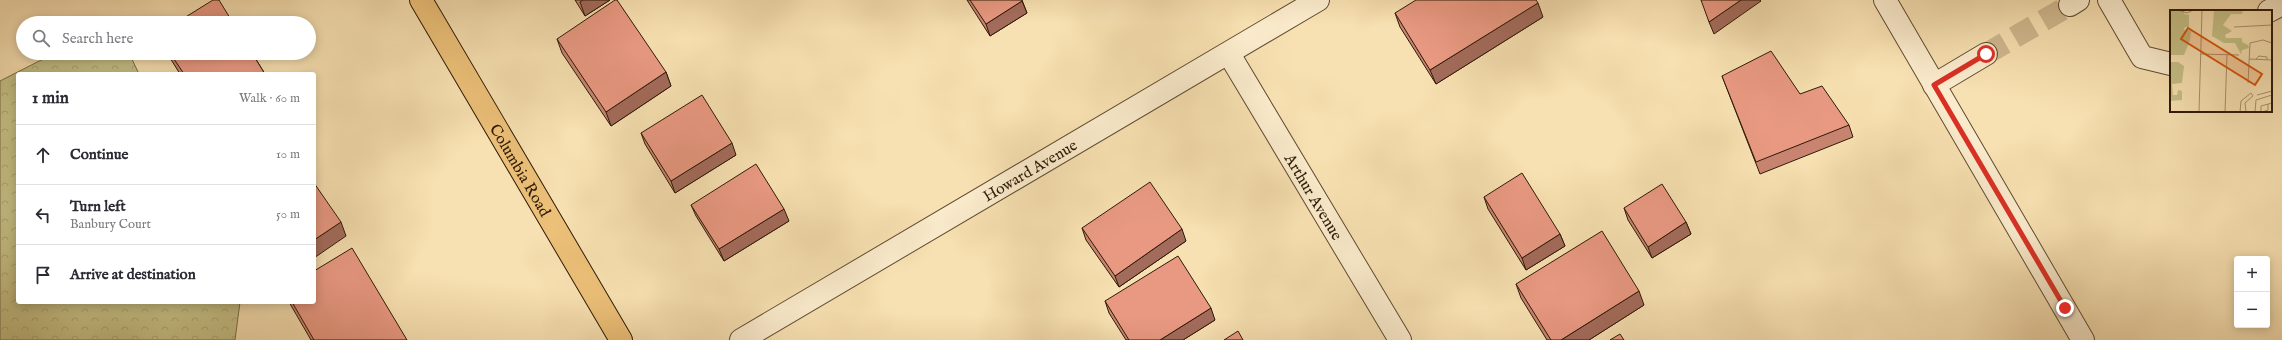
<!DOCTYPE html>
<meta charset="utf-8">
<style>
:root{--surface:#fff;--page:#f2f2f3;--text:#2b2b33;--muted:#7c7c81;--line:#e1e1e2}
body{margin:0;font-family:"IM FELL English",serif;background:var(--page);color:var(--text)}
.controls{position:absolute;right:12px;bottom:12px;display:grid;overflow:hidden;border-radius:4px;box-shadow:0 2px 10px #0003}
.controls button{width:36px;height:36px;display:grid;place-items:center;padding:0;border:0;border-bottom:1px solid var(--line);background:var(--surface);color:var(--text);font:20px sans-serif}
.stop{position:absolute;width:12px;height:12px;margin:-9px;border:3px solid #d93025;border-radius:50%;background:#fff}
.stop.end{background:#d93025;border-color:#fff;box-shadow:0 1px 4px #0008}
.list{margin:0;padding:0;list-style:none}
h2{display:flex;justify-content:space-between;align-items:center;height:52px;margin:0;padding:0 16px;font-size:17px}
h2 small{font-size:13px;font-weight:400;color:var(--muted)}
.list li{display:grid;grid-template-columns:26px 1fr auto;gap:12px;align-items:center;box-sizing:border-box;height:60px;padding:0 16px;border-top:1px solid var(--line)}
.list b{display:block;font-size:15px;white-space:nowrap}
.list p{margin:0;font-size:13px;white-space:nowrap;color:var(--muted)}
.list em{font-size:13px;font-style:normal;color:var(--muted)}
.icon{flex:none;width:22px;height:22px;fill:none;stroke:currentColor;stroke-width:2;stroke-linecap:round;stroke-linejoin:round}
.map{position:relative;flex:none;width:2282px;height:340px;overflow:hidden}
.search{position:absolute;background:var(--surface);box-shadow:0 2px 10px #0003;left:16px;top:16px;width:300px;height:44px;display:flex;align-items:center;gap:10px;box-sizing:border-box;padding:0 14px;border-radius:22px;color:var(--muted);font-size:15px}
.panel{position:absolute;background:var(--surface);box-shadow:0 2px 10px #0003;left:16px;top:72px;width:300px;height:232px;border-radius:4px}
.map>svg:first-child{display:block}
.forest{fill:url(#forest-crowns);stroke:#7a6d46}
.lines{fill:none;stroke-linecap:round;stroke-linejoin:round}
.minor-tunnel{stroke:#cfb88f;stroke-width:22;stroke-dasharray:22 11;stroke-linecap:butt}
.minor-casing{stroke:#604c32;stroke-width:24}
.major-casing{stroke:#2e1a07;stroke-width:24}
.minor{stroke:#faebcc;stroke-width:22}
.major{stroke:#ecc078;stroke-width:22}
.wall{fill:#c88470;stroke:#2e1a07}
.shaded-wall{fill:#a36b5b;stroke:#2e1a07}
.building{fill:#e99982;stroke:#2e1a07}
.route{stroke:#d93025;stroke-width:5}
.labels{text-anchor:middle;stroke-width:3;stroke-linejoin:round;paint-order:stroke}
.street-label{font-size:16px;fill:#2e1a07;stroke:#faebcc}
.inset-road{fill:none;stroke:#a7916d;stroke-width:1}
.view{fill:#d5530c;fill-opacity:0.15;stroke:#d5530c;stroke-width:2}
.inset-edge{fill:none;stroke:#2e1a07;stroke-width:2}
</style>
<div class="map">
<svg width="2282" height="340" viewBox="0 0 2282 340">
<defs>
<pattern id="forest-crowns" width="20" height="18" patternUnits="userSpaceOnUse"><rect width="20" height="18" fill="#c5c086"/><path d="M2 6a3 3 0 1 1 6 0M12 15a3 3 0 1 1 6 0" fill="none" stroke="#aaa472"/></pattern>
</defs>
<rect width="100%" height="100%" fill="#f7e0b1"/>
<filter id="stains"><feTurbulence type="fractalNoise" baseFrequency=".005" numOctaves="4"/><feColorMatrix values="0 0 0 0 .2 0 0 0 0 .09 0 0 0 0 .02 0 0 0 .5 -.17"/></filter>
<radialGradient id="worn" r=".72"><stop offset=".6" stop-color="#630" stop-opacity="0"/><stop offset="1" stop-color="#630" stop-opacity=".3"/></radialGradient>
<path class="forest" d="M55 53H129L139 74H18V302H240L235 340H0V81Z"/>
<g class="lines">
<path class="minor-tunnel" d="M1986 54 2070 5"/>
<defs>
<g id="minor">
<path d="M1885 0 2083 340"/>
<path d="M2109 0 2142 57 2171 64"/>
<path d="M2070 5 2078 0"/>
<path d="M2269 11 2282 4"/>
<path id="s1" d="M1229 54 1400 340"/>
<path d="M1934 85 1986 54"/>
<path id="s2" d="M741 340 1318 0"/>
</g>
<g id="major">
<path id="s3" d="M421 0 621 340"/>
</g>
</defs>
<use href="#minor" class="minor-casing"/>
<use href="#major" class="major-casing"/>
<use href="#minor" class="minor"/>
<use href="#major" class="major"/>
</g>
<g class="wall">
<path d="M575 0H610L585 16Z"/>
<path d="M967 0H1022L1027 13 990 36Z"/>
<path d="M1395 13 1543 17 1436 84 1400 27Z"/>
<path d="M557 39 666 72 671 86 611 126 562 53Z"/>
<path d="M167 53H252L265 74H180Z"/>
<path d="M1722 76 1849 125 1853 137 1760 174Z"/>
<path d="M641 133 736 155 675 193 645 144Z"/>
<path d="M1484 197 1560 234 1565 246 1526 270 1488 209Z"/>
<path d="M691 205 789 221 724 261 696 216Z"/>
<path d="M1624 208 1686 222 1691 234 1652 258 1628 220Z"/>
<path d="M1082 228 1186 241 1119 287 1086 240Z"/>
<path d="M1516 284 1644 305 1589 340H1547L1521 298Z"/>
<path d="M1105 301 1215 320 1183 340H1126L1109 313Z"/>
<path d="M289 302H314L407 340H311Z"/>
</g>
<g class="shaded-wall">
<path d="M583 0H610L585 16 580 2Z"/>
<path d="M1741 0H1760L1761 1 1714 34 1709 22Z"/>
<path d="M1022 1 1027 13 990 36 986 24Z"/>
<path d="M1538 3 1543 17 1436 84 1430 70Z"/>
<path d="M666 72 671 86 611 126 606 112Z"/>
<path d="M732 143 736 155 675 193 671 181Z"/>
<path d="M784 209 789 221 724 261 719 249Z"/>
<path d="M341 222 346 236 314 258V240Z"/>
<path d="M1686 222 1691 234 1652 258 1648 247Z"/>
<path d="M1182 229 1186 241 1119 287 1115 276Z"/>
<path d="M1560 234 1565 246 1526 270 1522 258Z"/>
<path d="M1639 291 1644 305 1589 340H1561Z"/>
<path d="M1211 308 1215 320 1183 340H1160Z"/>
</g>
<g class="building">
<path d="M213 0H219L233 23H176Z"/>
<path d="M615 0H617L666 72 606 112 557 39Z"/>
<path d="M970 0H1022V1L986 24Z"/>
<path d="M1416 0H1536L1538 3 1430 70 1395 13Z"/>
<path d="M1701 0H1741L1709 22Z"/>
<path d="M1771 51 1800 94 1822 86 1849 125 1756 162 1722 76Z"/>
<path d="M170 53H252L265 74H184Z"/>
<path d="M702 95 732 143 671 181 641 133Z"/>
<path d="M756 164 784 209 719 249 691 205Z"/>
<path d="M1522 173 1560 234 1522 258 1484 197Z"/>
<path d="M1150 182 1182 229 1115 276 1082 228Z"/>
<path d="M314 183 341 222 314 240Z"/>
<path d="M1662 184 1686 222 1648 247 1624 208Z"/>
<path d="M1602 231 1639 291 1561 340H1551L1516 284Z"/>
<path d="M352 248 407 340H314L292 302H314V271Z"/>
<path d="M1178 256 1211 308 1160 340H1129L1105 301Z"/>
<path d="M1238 331 1243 340H1224Z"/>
<path d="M1620 334 1624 340H1610Z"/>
</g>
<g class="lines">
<path class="route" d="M1986 54 1934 85 2065 308"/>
</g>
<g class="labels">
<g class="street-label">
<text dy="6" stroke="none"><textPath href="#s3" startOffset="197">Columbia Road</textPath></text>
<text dy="6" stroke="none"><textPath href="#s2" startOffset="335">Howard Avenue</textPath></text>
<text dy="6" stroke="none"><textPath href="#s1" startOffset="166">Arthur Avenue</textPath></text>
</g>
</g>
<g transform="translate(2170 10)">
<rect width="102" height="102" fill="#f7e0b1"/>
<path d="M0 0H14V4L19 5V17H15L14 20 21 21 20 30 14 45H0ZM44 0H73L72 4H61L53 15 62 21 55 25 56 28H72V32L78 35 79 38 72 40 71 44 65 33H54L42 26ZM0 52H8L14 56 12 73 2 74 3 85H7L8 80 12 81V90L0 91Z" fill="#c5c086"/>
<path class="inset-road" d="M8 0 17 3 23 0M64 17 102 15M31 44 69 45M79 49 102 50M86 49 89 46 97 47V50M78 73 80 33 93 30 102 33M87 85 102 81M29 102 32 0M55 102 57 45M70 102 71 91 81 83 83 86 75 93 76 102M85 102 86 90 102 85M91 102V96L102 93M92 102 98 100V94"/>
<path class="view" d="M18 18 92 64 85 75 11 29Z"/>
<rect width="102" height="102" class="inset-edge"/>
</g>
<rect width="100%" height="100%" filter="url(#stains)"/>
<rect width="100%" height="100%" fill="url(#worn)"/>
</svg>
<div class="controls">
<button>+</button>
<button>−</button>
</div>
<div class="stop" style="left:1986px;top:54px"></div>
<div class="stop end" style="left:2065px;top:308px"></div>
<div class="search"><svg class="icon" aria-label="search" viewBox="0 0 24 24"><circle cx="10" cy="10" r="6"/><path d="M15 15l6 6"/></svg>Search here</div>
<section class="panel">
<h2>1 min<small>Walk · 60 m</small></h2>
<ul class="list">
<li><svg class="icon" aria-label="ahead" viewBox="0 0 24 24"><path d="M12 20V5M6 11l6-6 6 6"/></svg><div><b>Continue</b></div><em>10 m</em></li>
<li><svg class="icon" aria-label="left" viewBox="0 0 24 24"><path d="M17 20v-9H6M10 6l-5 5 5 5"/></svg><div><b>Turn left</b><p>Banbury Court</p></div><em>50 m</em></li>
<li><svg class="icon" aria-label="arrive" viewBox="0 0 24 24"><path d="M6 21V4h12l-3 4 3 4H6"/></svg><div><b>Arrive at destination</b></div></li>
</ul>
</section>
</div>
